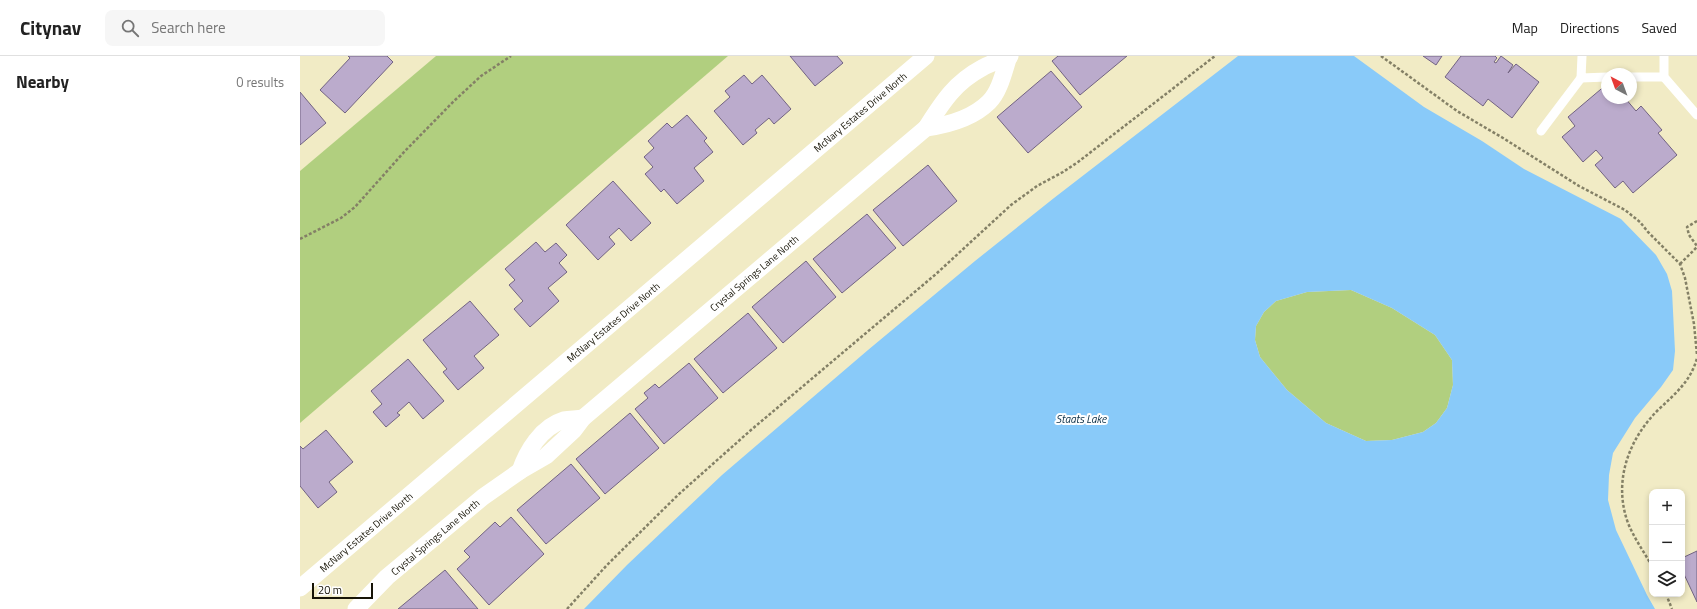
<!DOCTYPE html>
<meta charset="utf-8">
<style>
:root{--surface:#fff;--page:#f6f6f6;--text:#222;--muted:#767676;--line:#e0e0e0}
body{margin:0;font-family:"Titillium Web",sans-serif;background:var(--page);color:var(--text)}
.controls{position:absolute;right:12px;bottom:12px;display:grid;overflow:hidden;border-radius:8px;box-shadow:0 2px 6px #0003}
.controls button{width:36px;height:36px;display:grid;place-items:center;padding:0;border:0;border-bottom:1px solid var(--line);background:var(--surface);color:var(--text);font:20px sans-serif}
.compass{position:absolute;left:1301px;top:12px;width:36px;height:36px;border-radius:50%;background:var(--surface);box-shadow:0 2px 6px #0003;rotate:319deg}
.scale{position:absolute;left:12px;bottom:10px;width:61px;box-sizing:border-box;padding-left:4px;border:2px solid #171407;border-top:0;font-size:11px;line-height:14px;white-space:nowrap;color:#171407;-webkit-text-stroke:3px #fff;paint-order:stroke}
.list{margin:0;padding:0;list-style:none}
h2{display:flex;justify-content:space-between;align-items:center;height:52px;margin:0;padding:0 16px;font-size:17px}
h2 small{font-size:13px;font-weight:400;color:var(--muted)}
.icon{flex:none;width:22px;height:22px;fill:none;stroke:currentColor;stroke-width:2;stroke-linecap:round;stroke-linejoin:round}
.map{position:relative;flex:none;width:1397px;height:553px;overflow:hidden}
header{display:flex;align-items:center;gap:24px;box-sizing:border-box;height:56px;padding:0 20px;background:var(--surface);border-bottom:1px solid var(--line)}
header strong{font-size:19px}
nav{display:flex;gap:22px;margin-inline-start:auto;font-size:14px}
.search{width:280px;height:36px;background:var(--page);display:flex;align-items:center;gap:10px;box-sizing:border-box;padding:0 14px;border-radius:8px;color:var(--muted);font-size:15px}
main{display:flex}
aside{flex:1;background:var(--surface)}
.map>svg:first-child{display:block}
.green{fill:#b1cf7f}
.water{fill:#89caf9;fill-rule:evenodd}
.building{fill:#bbabcc;stroke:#726382}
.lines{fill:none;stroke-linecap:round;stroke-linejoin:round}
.path{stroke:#848066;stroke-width:2.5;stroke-dasharray:3 2;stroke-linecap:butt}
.lane{stroke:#fff;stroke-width:9}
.street{stroke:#fff;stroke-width:17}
.labels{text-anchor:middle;stroke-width:4;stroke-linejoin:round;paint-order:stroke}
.street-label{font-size:10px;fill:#171407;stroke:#fff}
.water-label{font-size:11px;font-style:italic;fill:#072c44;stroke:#fff}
</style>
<header>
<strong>Citynav</strong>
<div class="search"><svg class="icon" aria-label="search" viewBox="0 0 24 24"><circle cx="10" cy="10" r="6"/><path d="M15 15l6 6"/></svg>Search here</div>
<nav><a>Map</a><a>Directions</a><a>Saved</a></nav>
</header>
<main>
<aside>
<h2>Nearby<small>0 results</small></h2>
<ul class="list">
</ul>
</aside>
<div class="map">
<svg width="1397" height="553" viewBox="0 0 1397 553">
<rect width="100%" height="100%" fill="#f1ebc5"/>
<g class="green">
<path d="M136 0H428L0 367V115Z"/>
<path d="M1051 234 1092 252 1135 279 1152 304 1153 329 1147 352 1136 367 1123 376 1092 384 1066 385 1026 367 987 334 960 301 955 284 956 270 964 256 976 245 1007 236Z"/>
</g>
<path class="water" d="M938 0H1054L1124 51 1182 85 1224 113 1321 163 1356 199 1367 218 1372 235 1375 295 1373 314 1361 331 1335 362 1313 397 1309 419 1308 444 1316 474 1347 539 1355 553H284L327 509 422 419 568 294 675 205 754 142ZM1051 234 1092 252 1135 279 1152 304 1153 329 1147 352 1136 367 1123 376 1092 384 1066 385 1026 367 987 334 960 301 955 284 956 270 964 256 976 245 1007 236Z"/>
<g class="building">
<path d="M48 0H87L93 6 45 57 20 34 50 2Z"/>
<path d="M490 0H537L543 7 515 30Z"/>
<path d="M758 0H827L780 39 752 5Z"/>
<path d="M1123 0H1142L1136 9Z"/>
<path d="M1161 0H1195L1197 2 1194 6 1196 7 1201 0 1213 9 1208 17 1216 8 1239 26 1212 62 1188 43 1183 50 1145 21Z"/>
<path d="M751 15 782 51 728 97 697 61Z"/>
<path d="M444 19 452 28 462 19 491 53 474 68 469 62 455 74 457 77 443 89 414 55 430 41 425 35Z"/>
<path d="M1307 28V42H1325L1336 55 1341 50 1362 74 1358 77 1377 99 1333 137 1323 125 1315 132 1295 109 1303 102 1296 94 1283 106 1262 81 1275 70 1268 61Z"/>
<path d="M0 36 26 67 0 89Z"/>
<path d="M387 59 407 82 404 85 413 96 394 112 404 125 377 148 364 133 361 136 345 118 353 111 344 101 354 92 348 85 367 67 372 72Z"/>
<path d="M628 109 657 145 603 190 573 154Z"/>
<path d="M313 125 351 167 331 185 319 172 309 181 315 188 298 204 266 169Z"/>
<path d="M567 158 596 192 542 237 513 203Z"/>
<path d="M236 186 245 196 256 187 267 199 259 207 267 216 248 232 259 245 230 271 214 253 223 245 209 229 215 224 205 213Z"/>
<path d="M506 205 536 241 483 287 452 251Z"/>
<path d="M170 245 199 279 174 300 184 312 158 334 143 316 147 313 123 284Z"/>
<path d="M448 257 477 292 423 337 394 303Z"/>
<path d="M108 303 144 345 123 363 109 346 97 357 100 359 86 371 73 356 82 348 71 335Z"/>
<path d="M389 307 418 342 364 388 335 353 348 342 344 337 355 328 359 332Z"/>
<path d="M330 357 359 392 305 438 276 403Z"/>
<path d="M26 374 53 406 29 426 37 436 18 452 0 430V390L3 393Z"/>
<path d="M271 408 300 442 246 488 217 454Z"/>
<path d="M211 461 244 498 189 549 157 513 170 501 164 495 195 466 200 471Z"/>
<path d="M1397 495V546L1382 514V502Z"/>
<path d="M145 514 178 553H98Z"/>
</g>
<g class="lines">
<g class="path">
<path d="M1081 0 1157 55 1203 82 1279 130 1325 154 1340 166 1348 176 1380 208 1385 222 1394 268 1397 299"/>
<path d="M1397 165 1387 171 1389 179 1397 190"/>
<path d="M0 183 41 162 55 151 105 95 154 45 181 20 211 0"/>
<path d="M1380 208 1397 191"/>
<path d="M1352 510C1344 496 1334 482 1328 467 1313 426 1328 384 1358 354 1375 338 1391 325 1397 302"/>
<path d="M1366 538 1372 553"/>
<path d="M267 553 307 509 379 438 451 374 636 218 711 149 737 130 763 116 778 106 915 0"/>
</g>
<g class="lane">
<path d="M1282 0 1281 22 1307 21"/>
<path d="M1364 0V21L1397 59"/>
<path d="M1331 21H1364"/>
<path d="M1241 75 1281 22"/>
</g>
<g class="street">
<path d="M626 72C648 69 672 63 689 46 700 35 704 15 709 0"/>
<path d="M220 415C227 395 241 371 264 364 270 363 277 363 283 362"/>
<path d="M0 532 626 0"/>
<path d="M56 553 87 521 183 441 220 415 246 400 274 374 283 362 626 72C642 47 654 27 682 12 690 7 701 5 710 0"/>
</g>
</g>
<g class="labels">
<g class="street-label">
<text transform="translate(560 56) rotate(-40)" y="4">McNary Estates Drive North</text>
<text transform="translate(454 217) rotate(-40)" y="4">Crystal Springs Lane North</text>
<text transform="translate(313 266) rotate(-40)" y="4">McNary Estates Drive North</text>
<text transform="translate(66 476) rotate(-40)" y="4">McNary Estates Drive North</text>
<text transform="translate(135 481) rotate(-40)" y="4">Crystal Springs Lane North</text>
</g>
<g class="water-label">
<text x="781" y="367">Staats Lake</text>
</g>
</g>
</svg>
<div class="controls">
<button>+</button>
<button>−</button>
<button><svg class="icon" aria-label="layers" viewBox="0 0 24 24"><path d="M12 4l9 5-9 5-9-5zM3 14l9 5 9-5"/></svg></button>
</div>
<svg class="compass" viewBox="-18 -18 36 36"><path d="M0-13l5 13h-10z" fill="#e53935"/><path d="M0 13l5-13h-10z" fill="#767676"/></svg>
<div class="scale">20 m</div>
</div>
</main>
